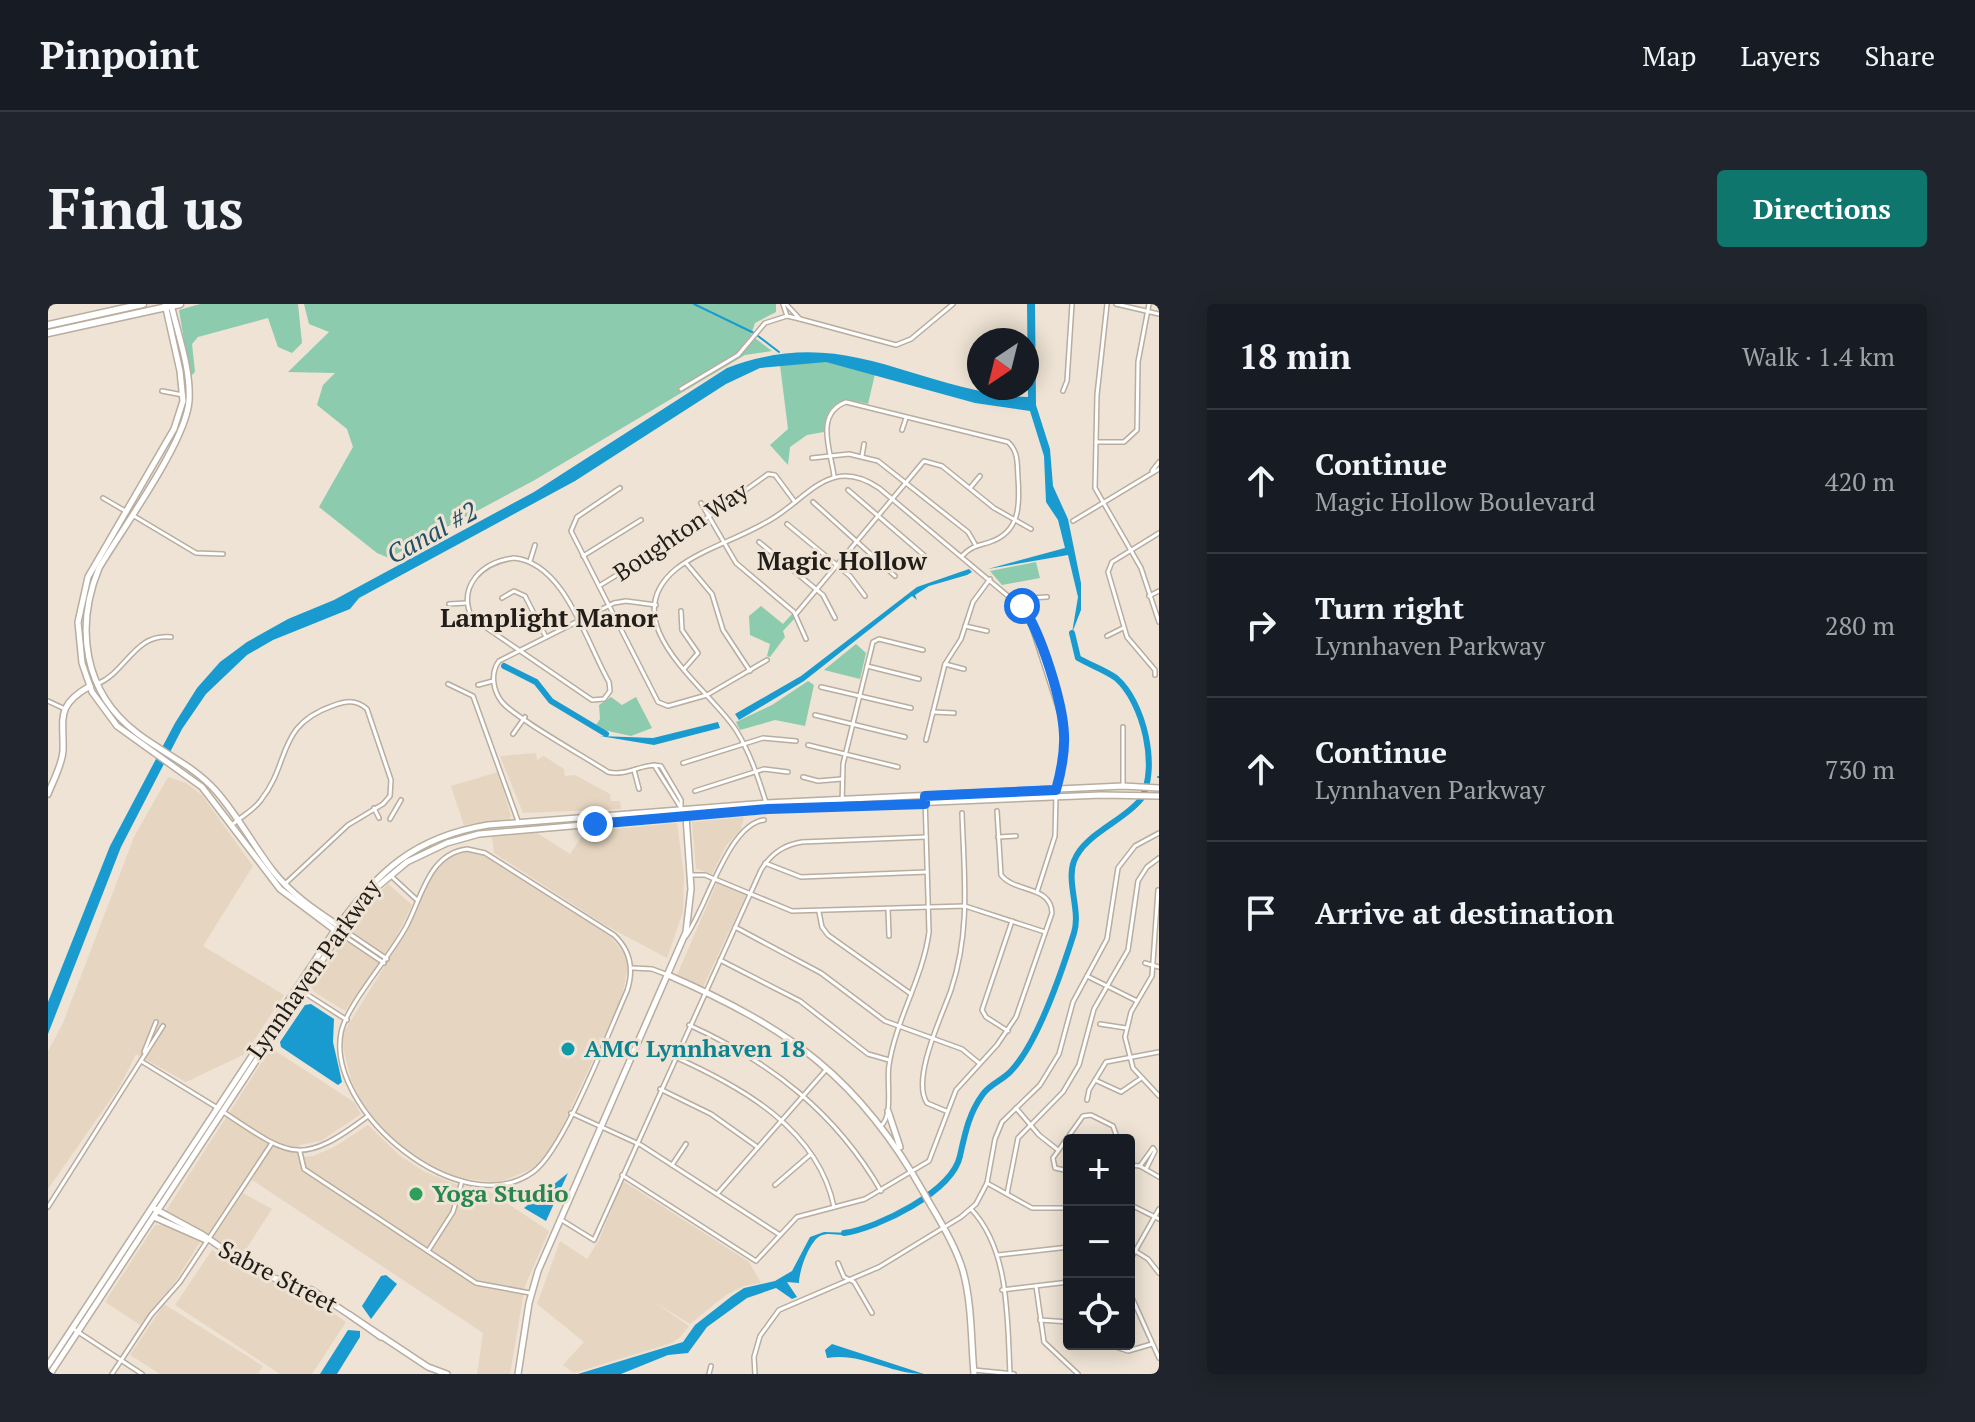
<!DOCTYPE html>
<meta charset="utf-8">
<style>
:root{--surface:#171b24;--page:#20242c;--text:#f1f3f6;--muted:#9ea1a6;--line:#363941;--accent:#0f766e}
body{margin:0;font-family:"PT Serif",serif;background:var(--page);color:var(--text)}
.controls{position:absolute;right:24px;bottom:24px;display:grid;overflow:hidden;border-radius:8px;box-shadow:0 4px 20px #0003}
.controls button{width:72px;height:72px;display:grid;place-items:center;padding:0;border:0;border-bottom:2px solid var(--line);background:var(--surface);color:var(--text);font:40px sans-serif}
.compass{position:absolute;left:919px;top:24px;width:72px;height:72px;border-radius:50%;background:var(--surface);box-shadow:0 4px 20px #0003;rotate:215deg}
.stop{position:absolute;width:24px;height:24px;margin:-18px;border:6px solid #1a73e8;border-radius:50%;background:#fff}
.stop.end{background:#1a73e8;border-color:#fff;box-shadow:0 2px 8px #0008}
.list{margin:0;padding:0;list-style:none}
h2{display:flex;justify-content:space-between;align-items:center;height:104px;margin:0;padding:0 32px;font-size:34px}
h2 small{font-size:26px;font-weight:400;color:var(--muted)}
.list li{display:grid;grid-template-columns:52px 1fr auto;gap:24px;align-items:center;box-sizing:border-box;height:144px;padding:0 32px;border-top:2px solid var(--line)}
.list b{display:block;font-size:30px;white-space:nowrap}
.list p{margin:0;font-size:26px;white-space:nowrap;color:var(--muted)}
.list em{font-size:26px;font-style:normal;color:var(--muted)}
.icon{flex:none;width:44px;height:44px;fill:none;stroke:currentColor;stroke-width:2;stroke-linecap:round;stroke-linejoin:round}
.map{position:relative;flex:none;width:1111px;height:1070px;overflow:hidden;border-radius:8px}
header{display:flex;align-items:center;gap:48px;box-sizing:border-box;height:112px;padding:0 40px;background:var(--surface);border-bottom:2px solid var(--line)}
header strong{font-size:38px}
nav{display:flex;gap:44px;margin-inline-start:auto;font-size:28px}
.intro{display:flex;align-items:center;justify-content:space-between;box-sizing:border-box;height:192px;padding:0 48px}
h1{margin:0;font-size:56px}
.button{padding:20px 36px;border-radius:8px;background:var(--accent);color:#fff;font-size:28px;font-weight:700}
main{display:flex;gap:48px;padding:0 48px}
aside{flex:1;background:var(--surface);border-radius:8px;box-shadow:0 4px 20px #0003}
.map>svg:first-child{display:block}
.built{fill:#e6d6c1}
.green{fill:#8ccbad}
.water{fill:#1a9bd0}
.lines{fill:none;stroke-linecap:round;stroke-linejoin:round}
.stream{stroke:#1a9bd0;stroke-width:2}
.river{stroke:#1a9bd0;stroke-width:6}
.street-casing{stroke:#b8ad9f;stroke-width:6}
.secondary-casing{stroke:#b8ad9f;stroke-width:8}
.primary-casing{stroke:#b8ad9f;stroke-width:9}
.street{stroke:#fff;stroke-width:3}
.secondary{stroke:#fff;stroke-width:5}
.primary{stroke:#fff;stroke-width:6}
.route{stroke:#1a73e8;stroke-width:10}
.culture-dot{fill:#0f9aa8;stroke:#eee3d4;stroke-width:3}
.leisure-dot{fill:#2e9e5b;stroke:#eee3d4;stroke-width:3}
.labels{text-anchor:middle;stroke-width:6;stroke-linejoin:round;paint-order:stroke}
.street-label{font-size:24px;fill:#211d18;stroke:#eee3d4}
.culture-label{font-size:24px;font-weight:bold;fill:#0d838f;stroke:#eee3d4;text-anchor:start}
.leisure-label{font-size:24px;font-weight:bold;fill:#27864d;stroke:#eee3d4;text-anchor:start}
.water-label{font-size:26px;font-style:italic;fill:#225167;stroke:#eee3d4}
.neighbourhood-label{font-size:26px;font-weight:bold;fill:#211d18;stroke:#eee3d4}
</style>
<header>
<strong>Pinpoint</strong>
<nav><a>Map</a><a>Layers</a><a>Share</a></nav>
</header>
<div class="intro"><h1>Find us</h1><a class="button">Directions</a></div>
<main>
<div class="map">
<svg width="1111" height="1070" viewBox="0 0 1111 1070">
<rect width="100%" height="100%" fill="#eee3d4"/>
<g class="built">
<path d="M488 449 489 456 496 452 516 465 517 472 527 471 562 490 563 497H572L573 505 475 509 452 452Z"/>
<path d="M450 468 463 512 461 515 416 521 403 482Z"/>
<path d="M120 473 138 479 154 491 205 562 155 642 236 691 197 750 138 778 88 750 72 782 0 885V747L15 719 86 533Z"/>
<path d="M696 513 693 525 678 542 664 570 648 565 644 518Z"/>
<path d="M629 519 636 571 635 608 619 654 555 620 446 549 444 533 489 529 522 550 537 528Z"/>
<path d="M414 547 436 551 561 631 576 649 580 661 574 694 505 842 486 864 450 879 407 873 385 864 346 838 314 799 303 776 294 739 297 726 353 636 386 568 400 552Z"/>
<path d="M667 572 700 587 655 683 629 671 668 581Z"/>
<path d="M340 580 364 601 347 636 297 707 266 688 263 682 316 605Z"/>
<path d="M223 744 306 798 313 810 273 837 252 841 250 853 265 852 286 843 320 821 351 851 377 868 407 880 441 887 501 927 477 982 462 1070H429L435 1029 204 876 195 889 224 905 193 953 117 908Z"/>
<path d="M575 877 701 958 713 979 696 982 678 991 642 1020 603 996 641 1022 632 1033 624 1039 526 1069 515 1061 536 1038 489 1000 512 937 539 955 551 936Z"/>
<path d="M107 921H116L152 938 127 978 92 1021 57 998Z"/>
<path d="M164 946 203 972 250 985 298 1018 264 1070H232L127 1001Z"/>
<path d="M116 1000 215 1062 210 1070H112L82 1051Z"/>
</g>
<g class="green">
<path d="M152 0H250L254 39 244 49 230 43 220 14 150 33 144 40 147 68 142 73 131 6Z"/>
<path d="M256 0H728V8L707 19 703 31 724 47 697 51 485 177 341 254 329 249 271 203 305 143 299 125 269 101 275 81 287 69 240 68 281 28 261 20Z"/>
<path d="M777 57 827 70 820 100C794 93 777 98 776 128L759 131 742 143 740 161 722 141 740 125 732 61Z"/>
<path d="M988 258 992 274 954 281 942 267Z"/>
<path d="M713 302 735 320 744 310 747 314 735 327 737 333 722 353 719 352 722 340 702 331 701 312Z"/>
<path d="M808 340 818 349 812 375 776 366Z"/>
<path d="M760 377 766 381 757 422 727 416 692 426 688 418 724 401Z"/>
<path d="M563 393 574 401 588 393 604 424 583 432 546 424 552 415 551 401Z"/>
</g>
<g class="water">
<path d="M979 0H987L988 101 1002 145 1005 182 1020 215 1033 279V306L1024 329 1030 293 1020 251 940 265 1017 244 1010 216 998 198 996 152 982 107 927 99 778 58 712 64 678 80 527 177 311 294 302 305 225 336 199 351 158 390 134 425 73 543 0 730V698L62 542 127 419 149 384 172 358 199 338 240 315 286 296 486 188 679 64C800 18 864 87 980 93Z"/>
<path d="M921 265 924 268 919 271 881 282 867 291 869 296 864 292 756 377 691 416 687 410 753 372 869 283Z"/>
<path d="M670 418 672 424 606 441 552 432 605 434Z"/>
<path d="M263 700 286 715 285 738 294 778 290 781 233 743 232 738 257 701Z"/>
<path d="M520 869 498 917 476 904Z"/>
<path d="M776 928 804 929C794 934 782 927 772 932 761 938 751 967 751 979L739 978 749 993 744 995 728 984 699 994 659 1023 640 1049 620 1051 573 1070H530L635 1038 647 1021 684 992 696 984 727 977 744 967 762 933Z"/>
<path d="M338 971 349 980 323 1015 314 1002 333 972Z"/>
<path d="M300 1026 312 1027V1033L289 1070H272Z"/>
<path d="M784 1040 876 1070C842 1070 813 1048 779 1054L777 1046Z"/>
</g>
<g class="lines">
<g class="stream">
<path d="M646 0 706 29"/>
<path d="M710 32 731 48"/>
<path d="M1110 473H1111"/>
</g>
<g class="river">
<path d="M456 362 488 378 503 397 558 430"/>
<path d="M796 929C830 924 904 888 912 852 917 829 921 809 935 790 942 780 955 776 963 767 990 739 1014 667 1026 629 1033 607 1018 578 1026 557 1036 530 1076 517 1093 495 1111 465 1096 398 1068 374 1057 366 1042 361 1030 354L1024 329"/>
</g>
<defs>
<g id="street">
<path d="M735 0 739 12 752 15 738 0"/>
<path d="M1059 0 1049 91 1047 184 1093 264 1111 318"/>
<path d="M1068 0 1111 10"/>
<path d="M752 15 848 41 863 35 905 0"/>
<path d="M633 85 690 51 717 19 739 12"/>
<path d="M114 87 135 91"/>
<path d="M1015 87 1019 77 1024 0"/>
<path d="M854 126 858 114"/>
<path d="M1048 138H1076L1089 126 1090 58 1101 0"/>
<path d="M814 152 816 140"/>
<path d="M764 154 801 150 830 157 920 228 927 240"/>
<path d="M1104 167 1111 158"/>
<path d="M786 172C783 147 766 110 798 98L960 138C971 148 969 161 970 174 972 201 972 228 942 238 930 242 923 242 914 252"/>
<path d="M572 184 529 213 523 227 610 398 620 402 659 391 719 356"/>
<path d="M922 184 932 172"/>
<path d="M800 186 878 253"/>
<path d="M55 194 79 208"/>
<path d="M765 198 847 272"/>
<path d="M653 199 688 259 746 308 758 335"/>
<path d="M86 212 148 249 175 250"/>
<path d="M1025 217 1111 165"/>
<path d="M739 220 802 272 817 292"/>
<path d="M711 238 775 291 787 314"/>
<path d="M535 252 593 216"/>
<path d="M466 254C517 259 538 338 561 378L562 387 556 395 544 396 424 314C409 282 434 258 466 254Z"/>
<path d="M482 257 487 241"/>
<path d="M638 259 664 290 675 326 702 367"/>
<path d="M551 282 642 226 720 170 727 171 747 198"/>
<path d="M1101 292 1111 287"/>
<path d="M454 294 466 287 477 292 498 333"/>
<path d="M401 300 418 299"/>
<path d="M972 300 981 294 999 293"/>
<path d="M608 301 578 297 566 299 451 357C442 369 445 387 454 398 467 414 539 454 560 468 579 473 595 458 613 462L633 496V506"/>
<path d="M633 307 634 326 650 349 636 365"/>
<path d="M748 310 876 157 894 162 946 204 983 225"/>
<path d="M917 322 939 327"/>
<path d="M1059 332 1075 324"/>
<path d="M897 360 916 365"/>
<path d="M819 362 871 375"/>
<path d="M1107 371V366L1079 333 1060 268 1064 258 1111 229"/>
<path d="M49 380C79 368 86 329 123 333"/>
<path d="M400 380 425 392 470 517"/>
<path d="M430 381 445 377"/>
<path d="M773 383 863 404"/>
<path d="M0 397 17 405"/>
<path d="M885 408 906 409"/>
<path d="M767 411 857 433"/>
<path d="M1075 423V482"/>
<path d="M465 430 477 413"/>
<path d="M878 436 897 360 913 335 925 298 942 275"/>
<path d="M760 441 850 463"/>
<path d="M635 459 715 434 748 437"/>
<path d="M606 461 638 512"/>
<path d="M586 466 591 485"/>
<path d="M755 473 770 477 794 475"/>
<path d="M647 487 716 465 740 468"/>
<path d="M794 502 795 460 825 338 831 335 875 346"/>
<path d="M326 504 331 514"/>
<path d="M720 505C712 479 703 450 688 426 661 384 563 319 628 265 654 244 700 232 730 211 765 187 786 154 831 184L979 308 1015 419V456L1008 484"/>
<path d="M342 515 353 496"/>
<path d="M185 520C194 512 206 506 213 496 243 458 228 422 284 402 298 397 308 395 319 405L343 476 342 492 335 500 300 521 238 579"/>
<path d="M950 533 968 532"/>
<path d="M419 545 437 549 566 631C583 647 586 666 579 687 561 727 516 846 485 868 413 920 278 807 293 729 298 701 344 651 359 621 374 592 381 550 419 545Z"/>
<path d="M717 559 753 573 879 568"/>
<path d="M342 571 369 596"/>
<path d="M642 571H657L744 607 917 602 997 628"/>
<path d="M1110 586 1104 672 1083 708 1077 733 1085 764 1111 792"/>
<path d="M989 588 1007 532 1008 491"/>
<path d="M840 605 841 632"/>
<path d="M771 608 774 623 780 631 863 690"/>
<path d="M687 623 773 669 837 717 914 745 931 759"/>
<path d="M296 626 339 655"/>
<path d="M293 630 336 659"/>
<path d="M638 632C658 605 680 520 716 516"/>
<path d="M672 656 752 697 820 750 841 756"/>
<path d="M1097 659 1111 663"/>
<path d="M585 664 604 665 620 671"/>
<path d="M1039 672 1089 697"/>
<path d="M249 684 299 716"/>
<path d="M1052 720 1078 724"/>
<path d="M641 721C723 758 788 809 833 887"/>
<path d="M960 727 938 713 934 706 964 617"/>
<path d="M96 748 108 718"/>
<path d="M627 753C694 783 770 825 786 903"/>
<path d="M93 757 168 803"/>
<path d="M1047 776 1073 788 1092 775"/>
<path d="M612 785 663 810 708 842"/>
<path d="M1039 796 1041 786 1058 758 1111 748"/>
<path d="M968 804 991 831 1010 846"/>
<path d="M174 807C242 852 251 864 320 812"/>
<path d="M898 807 879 799C863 775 894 712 903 686 923 626 916 571 914 509"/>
<path d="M523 809 593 841 732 931"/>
<path d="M833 822C846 810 838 778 841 761 848 715 875 674 881 628L877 492"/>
<path d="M252 848 256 865 428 979 482 989"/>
<path d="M624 861 638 840"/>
<path d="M1081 861 1092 862 1111 873"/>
<path d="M1092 862 1105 844 1107 847 1098 865"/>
<path d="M1021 867 1007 864 1005 854 1035 812 1043 811 1065 822 1070 836"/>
<path d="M574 871 708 957 749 913 817 895 881 857 908 786 949 741 968 713 1004 609C1003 581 967 589 953 571L949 507"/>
<path d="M939 879 984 904H1021"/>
<path d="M727 881 763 850"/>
<path d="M669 890 777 767"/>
<path d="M959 890 970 834 1015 788 1031 761 1046 705 1080 646 1090 577 1099 563 1111 554"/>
<path d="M1081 900 1111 915"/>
<path d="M0 903 115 722"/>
<path d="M923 905C962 946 959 1015 962 1069"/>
<path d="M512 915 546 936 713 566C723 550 735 541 754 538L878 533"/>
<path d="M1081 943 1100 955 1111 969"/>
<path d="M380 947 405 908 414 877"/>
<path d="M950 951 1021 943"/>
<path d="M1081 958 1111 905"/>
<path d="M790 959 796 973 806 978 824 1009"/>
<path d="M988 982 996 1038 1030 1070"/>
<path d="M954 986 1021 978"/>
<path d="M1081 987 1111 1054"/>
<path d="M992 1016 1021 1018"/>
<path d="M24 1024 94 1070"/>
<path d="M1059 1040 1080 1047 1104 1040"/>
<path d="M926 1066 966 1070"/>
<path d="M64 1070 103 1011 132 978 224 839"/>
<path d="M661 1070 663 1062"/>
<path d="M707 1070 706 1053 712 1032 731 1006 831 963 913 913 928 900 939 879 947 835 954 818 992 781 1011 750 1025 698 1059 635 1070 564 1087 542 1111 529"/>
</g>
<g id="secondary">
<path d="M117 0 132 67 135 97 126 125 40 273 30 318 34 359 44 388 69 422 154 483 232 585 288 627"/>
<path d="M123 0C130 31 143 65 141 97 138 138 74 225 51 264 27 323 35 388 89 429 115 449 146 462 168 487 190 512 205 541 225 567 243 590 267 606 291 622"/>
<path d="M0 490C5 477 14 461 15 447 16 414 7 402 42 382"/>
<path d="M620 671C741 724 811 773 877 891 891 916 907 940 915 967 924 1000 923 1036 926 1070"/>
<path d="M840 807 852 843"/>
<path d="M107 905 155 931 210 969 264 986 380 1063 399 1070"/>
<path d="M106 913 158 936"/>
<path d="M302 1011 333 1033"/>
<path d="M0 1061 287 626C329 568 366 533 440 521L718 499 1075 482 1111 484"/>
<path d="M2 1070 300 617 322 589 359 558 399 539 431 530 720 505 1053 491 1111 492"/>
<path d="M470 1070 481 999 490 967 638 628 643 585 638 512"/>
</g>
<g id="primary">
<path d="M0 21 95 0"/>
<path d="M0 29 132 0"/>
</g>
</defs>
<use href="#street" class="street-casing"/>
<use href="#secondary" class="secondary-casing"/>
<use href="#primary" class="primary-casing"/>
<use href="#street" class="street"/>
<use href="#secondary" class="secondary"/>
<use href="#primary" class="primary"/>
</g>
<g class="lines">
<path class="route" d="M547 520 720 505 877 500V492L1008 486C1013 468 1017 450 1016 431 1015 399 993 328 974 302"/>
</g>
<circle class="culture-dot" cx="520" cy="745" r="8"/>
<circle class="leisure-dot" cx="368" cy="890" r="8"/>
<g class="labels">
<g class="street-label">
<text transform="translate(633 228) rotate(-34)" y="8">Boughton Way</text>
<text transform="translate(266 665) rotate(-55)" y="8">Lynnhaven Parkway</text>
<text transform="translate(230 973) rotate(27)" y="8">Sabre Street</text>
</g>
<g class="culture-label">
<text x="536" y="753">AMC Lynnhaven 18</text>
</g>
<g class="leisure-label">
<text x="384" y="898">Yoga Studio</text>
</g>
<g class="water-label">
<text transform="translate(384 229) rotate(-29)" y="9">Canal #2</text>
</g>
<g class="neighbourhood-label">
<text x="794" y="266">Magic Hollow</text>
<text x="501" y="323">Lamplight Manor</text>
</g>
</g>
</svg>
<div class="controls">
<button>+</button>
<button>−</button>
<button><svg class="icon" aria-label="locate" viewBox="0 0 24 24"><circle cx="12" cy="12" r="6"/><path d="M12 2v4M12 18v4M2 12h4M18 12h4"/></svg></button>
</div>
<svg class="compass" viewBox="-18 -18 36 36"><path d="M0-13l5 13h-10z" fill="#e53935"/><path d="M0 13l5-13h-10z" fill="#9ea1a6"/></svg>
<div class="stop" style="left:974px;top:302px"></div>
<div class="stop end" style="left:547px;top:520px"></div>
</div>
<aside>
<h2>18 min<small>Walk · 1.4 km</small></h2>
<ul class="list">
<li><svg class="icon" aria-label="ahead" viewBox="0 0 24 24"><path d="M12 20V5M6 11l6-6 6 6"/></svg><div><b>Continue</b><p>Magic Hollow Boulevard</p></div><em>420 m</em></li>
<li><svg class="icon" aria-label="right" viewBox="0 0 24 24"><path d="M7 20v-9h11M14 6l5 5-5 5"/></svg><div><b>Turn right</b><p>Lynnhaven Parkway</p></div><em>280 m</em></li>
<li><svg class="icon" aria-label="ahead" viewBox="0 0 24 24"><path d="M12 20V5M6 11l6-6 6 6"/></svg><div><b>Continue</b><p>Lynnhaven Parkway</p></div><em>730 m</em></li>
<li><svg class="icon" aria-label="arrive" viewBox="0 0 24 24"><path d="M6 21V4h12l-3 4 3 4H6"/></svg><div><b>Arrive at destination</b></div></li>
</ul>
</aside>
</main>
